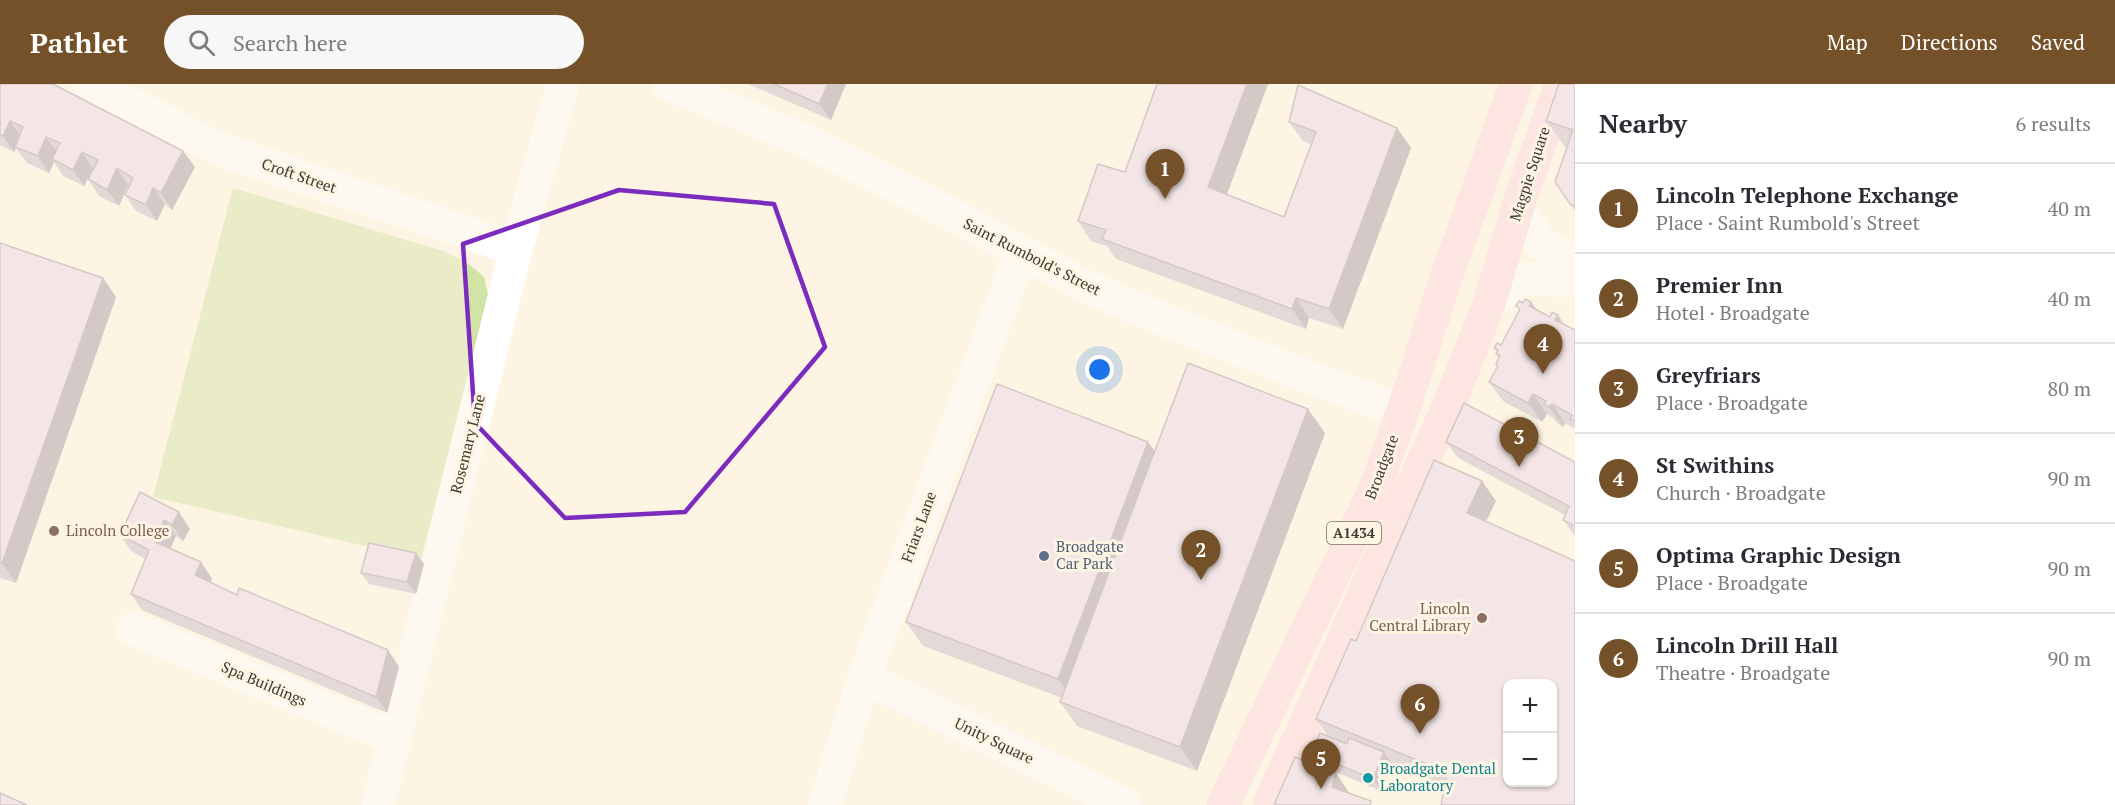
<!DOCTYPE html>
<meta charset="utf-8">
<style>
:root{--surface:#fff;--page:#f7f7f7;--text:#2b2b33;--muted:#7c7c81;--line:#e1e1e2;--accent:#745129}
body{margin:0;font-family:"PT Serif",serif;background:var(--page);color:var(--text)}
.controls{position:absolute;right:18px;bottom:18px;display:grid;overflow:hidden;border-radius:12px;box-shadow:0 2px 4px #0004}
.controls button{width:54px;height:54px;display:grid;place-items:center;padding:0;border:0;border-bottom:2px solid var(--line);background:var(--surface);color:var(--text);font:30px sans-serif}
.you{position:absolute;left:1100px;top:286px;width:21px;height:21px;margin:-15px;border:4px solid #fff;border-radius:50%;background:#1a73e8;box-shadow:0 0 0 9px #1a73e833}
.badge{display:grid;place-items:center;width:39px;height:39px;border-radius:50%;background:var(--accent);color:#fff;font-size:20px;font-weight:700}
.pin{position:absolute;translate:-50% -50px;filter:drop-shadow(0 2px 3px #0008)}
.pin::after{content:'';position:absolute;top:32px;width:21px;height:18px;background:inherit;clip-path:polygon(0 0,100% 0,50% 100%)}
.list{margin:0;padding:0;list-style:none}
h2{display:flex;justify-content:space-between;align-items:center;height:78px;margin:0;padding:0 24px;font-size:26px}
h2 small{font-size:20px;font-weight:400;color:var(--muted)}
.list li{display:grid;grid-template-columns:39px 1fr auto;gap:18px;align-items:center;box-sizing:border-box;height:90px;padding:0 24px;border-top:2px solid var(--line)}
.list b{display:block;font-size:22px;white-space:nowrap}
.list p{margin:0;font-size:20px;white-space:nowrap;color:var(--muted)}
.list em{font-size:20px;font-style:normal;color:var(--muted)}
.icon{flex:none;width:33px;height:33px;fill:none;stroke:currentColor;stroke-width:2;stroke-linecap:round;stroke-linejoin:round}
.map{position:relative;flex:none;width:1575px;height:721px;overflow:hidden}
header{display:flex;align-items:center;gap:36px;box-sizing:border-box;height:84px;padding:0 30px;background:var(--accent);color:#fff}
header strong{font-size:28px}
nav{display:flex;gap:33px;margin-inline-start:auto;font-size:21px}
.search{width:420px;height:54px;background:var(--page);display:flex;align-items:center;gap:15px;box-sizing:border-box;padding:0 21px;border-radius:33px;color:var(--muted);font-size:22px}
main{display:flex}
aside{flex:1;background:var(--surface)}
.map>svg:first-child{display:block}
.green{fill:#d2e3a6}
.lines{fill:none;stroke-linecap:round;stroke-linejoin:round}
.street{stroke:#fff;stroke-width:33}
.primary{stroke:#fcd3dd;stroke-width:33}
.wall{fill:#c8b8c8}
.shaded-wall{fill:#a296a2}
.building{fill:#e8d6e8;stroke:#a296a2;stroke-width:1.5;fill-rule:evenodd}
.marked{fill:none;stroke:#7b2cbf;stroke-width:4.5;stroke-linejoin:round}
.education-dot{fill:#8d6e63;stroke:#fef4e3;stroke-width:2}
.service-dot{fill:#5c6f8a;stroke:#fef4e3;stroke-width:2}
.culture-dot{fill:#0f9aa8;stroke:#fef4e3;stroke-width:2}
.labels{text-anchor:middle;stroke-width:6;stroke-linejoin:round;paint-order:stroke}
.shield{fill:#fef4e3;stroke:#787166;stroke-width:1.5}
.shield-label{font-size:14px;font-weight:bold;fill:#3f3931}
.street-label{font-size:15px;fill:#3f3931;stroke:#fef4e3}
.education-label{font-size:15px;fill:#785e54;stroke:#fef4e3;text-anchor:start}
.service-label{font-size:15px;fill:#4e5e75;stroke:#fef4e3;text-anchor:start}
.culture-label{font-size:15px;fill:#0d838f;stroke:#fef4e3;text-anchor:start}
</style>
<header>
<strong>Pathlet</strong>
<div class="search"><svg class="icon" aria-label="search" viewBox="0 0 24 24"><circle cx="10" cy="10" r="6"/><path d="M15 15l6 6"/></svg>Search here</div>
<nav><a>Map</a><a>Directions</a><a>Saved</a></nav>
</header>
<main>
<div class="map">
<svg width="1575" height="721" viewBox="0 0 1575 721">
<rect width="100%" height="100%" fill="#fef4e3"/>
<path class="green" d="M233 104 446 168 469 180 484 193 489 215 421 475 153 413Z"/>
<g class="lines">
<g class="street">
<path d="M91 0 219 65 516 165"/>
<path d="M669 0 811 59 919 113 1083 201 1162 235 1335 303 1403 327"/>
<path d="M1518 125 1540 158 1575 178"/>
<path d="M1488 223 1509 202 1524 195 1575 197"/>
<path d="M133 545 395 654"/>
<path d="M864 593 1125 721"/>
<path d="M378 721 516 165 563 0"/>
<path d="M825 721 864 593 1021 168"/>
</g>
<g class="primary">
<path d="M1223 721 1374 407 1403 327 1448 188 1516 0"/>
<path d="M1269 721 1451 316 1488 223 1521 113 1561 0"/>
</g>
</g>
<g class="wall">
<path d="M0 0 183 67 195 83 172 126 165 120 157 137 136 127 125 111 129 102 128 101 119 122 99 112 88 95 93 85 84 102 63 92 54 78 49 89 27 79 16 64 14 68 0 61Z"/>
<path d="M748 0H846L831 36Z"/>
<path d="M1157 0H1268L1227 110 1284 133 1312 61 1303 57 1289 38 1397 44 1411 64 1343 245 1309 234 1306 245 1116 175 1107 162 1091 157 1078 137 1125 88Z"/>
<path d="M1575 0V127L1555 98 1567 64 1565 63 1546 37Z"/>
<path d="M0 159 103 194 116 213 16 499 0 494Z"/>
<path d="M1531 218 1537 226 1575 246V345L1565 339 1563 343 1558 340 1552 333 1547 330 1542 338 1503 317 1489 298 1497 283 1496 280 1499 274 1496 270 1497 268 1494 264 1501 261 1519 226 1516 222Z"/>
<path d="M1325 349 1197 687 1077 642 1060 618 1062 614 923 562 906 538 1148 358 1155 367Z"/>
<path d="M1446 358 1575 378V452L1563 436 1565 431 1458 374Z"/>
<path d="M140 408 190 445 183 457 176 452 170 465 201 478 212 495 211 498 237 511 388 566 399 583 387 629 142 526 131 510 146 475 131 467 120 451Z"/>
<path d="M1496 417 1486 438 1445 702 1392 680 1381 707 1319 681 1311 669 1328 652 1316 635 1356 557Z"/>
<path d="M424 480 416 510 369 500 361 489Z"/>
</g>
<g class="shaded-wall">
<path d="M828 0H846L831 36 819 20Z"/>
<path d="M1247 0H1268L1222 123 1208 103Z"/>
<path d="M10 37 22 53 15 63 16 64 14 68 3 52Z"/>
<path d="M1397 44 1411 64 1343 245 1329 225Z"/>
<path d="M46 53 58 69 52 75 54 78 49 89 38 72Z"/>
<path d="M183 67 195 83 172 126 161 109Z"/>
<path d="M82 68 93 85 84 102 73 86Z"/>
<path d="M117 84 128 101 119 122 107 106Z"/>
<path d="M153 104 165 120 157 137 146 121Z"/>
<path d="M103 194 116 213 16 499 2 479Z"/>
<path d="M1296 214 1309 234 1306 245 1292 225Z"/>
<path d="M1531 218 1545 237 1529 222Z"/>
<path d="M1558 231 1571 251 1555 236Z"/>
<path d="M1533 310 1547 330 1542 338 1528 319Z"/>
<path d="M1552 320 1565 339 1563 343 1549 323Z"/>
<path d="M1308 325 1325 349 1197 687 1180 663Z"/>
<path d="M1148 358 1165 382 1075 619 1058 595Z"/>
<path d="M1482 397 1496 417 1480 449 1467 429Z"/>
<path d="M179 428 190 445 183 457 172 441Z"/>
<path d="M164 436 176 452 166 474 155 458Z"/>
<path d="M416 469 424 480 416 510 407 498Z"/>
<path d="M201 478 212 495 207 507 195 491Z"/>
<path d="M388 566 399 583 387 629 376 613Z"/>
<path d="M1384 668 1392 680 1381 707 1373 695Z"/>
<path d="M1336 689 1352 713 1332 703Z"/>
</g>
<g class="building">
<path d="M0 0H53L183 67 161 109 153 104 146 121 125 111 133 94 117 84 107 106 88 95 98 76 82 68 73 86 52 75 60 59 46 53 38 72 15 63 23 43 10 37 3 52 0 51Z"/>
<path d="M774 0H828L819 20Z"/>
<path d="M1157 0H1247L1208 103 1284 133 1316 48 1289 38 1298 1 1397 44 1329 225 1296 214 1292 225 1102 155 1106 146 1078 137 1098 80 1125 88Z"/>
<path d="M1559 0H1575V122L1570 120 1555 98 1573 46 1546 37Z"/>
<path d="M0 159 103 194 2 479H0Z"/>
<path d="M1525 215 1531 218 1529 222 1550 233 1552 228 1558 231 1555 236 1575 246V337L1570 335 1572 331 1552 320 1549 323 1544 320 1546 317 1533 310 1528 319 1489 298 1498 282 1496 280 1500 271 1496 270 1498 266 1494 264 1497 259 1501 261 1520 225 1516 222 1519 217 1523 219Z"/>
<path d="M1188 279 1308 325 1180 663 1060 618Z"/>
<path d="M997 300 1148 358 1058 595 906 538Z"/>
<path d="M1464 319 1575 378V442L1563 436 1569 422 1446 358Z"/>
<path d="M1434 376 1482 397 1467 429 1575 477V721H1441L1447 688 1316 635 1351 555 1356 557ZM1508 600H1552V699H1508Z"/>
<path d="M140 408 179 428 172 441 164 436 155 458 201 478 195 491 237 511 239 504 388 566 376 613 131 510 149 466 120 451Z"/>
<path d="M369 459 416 469 407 498 361 489Z"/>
<path d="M1320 649 1347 660 1349 654 1384 668 1373 695 1311 669Z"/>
<path d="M1295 673 1336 689 1332 703 1371 717 1370 721H1274Z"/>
<path d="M0 709 27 721H0Z"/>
</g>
<path d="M0 0H1575V721H0ZM619 106 774 120 825 263 685 428 565 434 475 339 463 160Z" fill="#fef4e3" fill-opacity=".55" fill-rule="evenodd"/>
<path class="marked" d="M619 106 774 120 825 263 685 428 565 434 475 339 463 160Z"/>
<g class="education-dot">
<circle cx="54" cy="447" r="6"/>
<circle cx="1482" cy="534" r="6"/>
</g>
<circle class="service-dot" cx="1044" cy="472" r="6"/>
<circle class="culture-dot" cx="1368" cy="694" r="6"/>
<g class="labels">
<rect class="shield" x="1327" y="438" width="54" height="22" rx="4.5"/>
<g class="shield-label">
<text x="1354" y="454">A1434</text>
</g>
<g class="street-label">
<text transform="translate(1530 90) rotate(-72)" y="5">Magpie Square</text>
<text transform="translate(299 92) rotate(19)" y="5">Croft Street</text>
<text transform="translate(1032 173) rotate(27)" y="5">Saint Rumbold's Street</text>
<text transform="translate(468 360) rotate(-76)" y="5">Rosemary Lane</text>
<text transform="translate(1382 383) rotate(-69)" y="5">Broadgate</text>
<text transform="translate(919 443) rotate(-70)" y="5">Friars Lane</text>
<text transform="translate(264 600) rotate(23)" y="5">Spa Buildings</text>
<text transform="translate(994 657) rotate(26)" y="5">Unity Square</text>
</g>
<g class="education-label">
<text x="66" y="452">Lincoln College</text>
<text x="1470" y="530" text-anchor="end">Lincoln<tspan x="1470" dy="17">Central Library</tspan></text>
</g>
<g class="service-label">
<text x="1056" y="468">Broadgate<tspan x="1056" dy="17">Car Park</tspan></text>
</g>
<g class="culture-label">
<text x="1380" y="690">Broadgate Dental<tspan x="1380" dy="17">Laboratory</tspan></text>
</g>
</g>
</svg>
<div class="controls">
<button>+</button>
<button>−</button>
</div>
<div class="you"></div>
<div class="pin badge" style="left:1165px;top:115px">1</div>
<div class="pin badge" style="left:1201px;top:496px">2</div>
<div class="pin badge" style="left:1519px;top:383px">3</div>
<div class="pin badge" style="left:1543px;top:290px">4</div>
<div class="pin badge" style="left:1321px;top:705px">5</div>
<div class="pin badge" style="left:1420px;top:650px">6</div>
</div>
<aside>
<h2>Nearby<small>6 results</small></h2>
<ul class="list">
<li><span class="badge">1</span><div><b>Lincoln Telephone Exchange</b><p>Place · Saint Rumbold's Street</p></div><em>40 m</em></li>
<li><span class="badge">2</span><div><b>Premier Inn</b><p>Hotel · Broadgate</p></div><em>40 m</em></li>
<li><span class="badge">3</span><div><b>Greyfriars</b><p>Place · Broadgate</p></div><em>80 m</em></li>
<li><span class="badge">4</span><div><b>St Swithins</b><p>Church · Broadgate</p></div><em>90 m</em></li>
<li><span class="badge">5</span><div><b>Optima Graphic Design</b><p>Place · Broadgate</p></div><em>90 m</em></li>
<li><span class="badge">6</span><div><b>Lincoln Drill Hall</b><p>Theatre · Broadgate</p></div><em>90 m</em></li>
</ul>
</aside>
</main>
